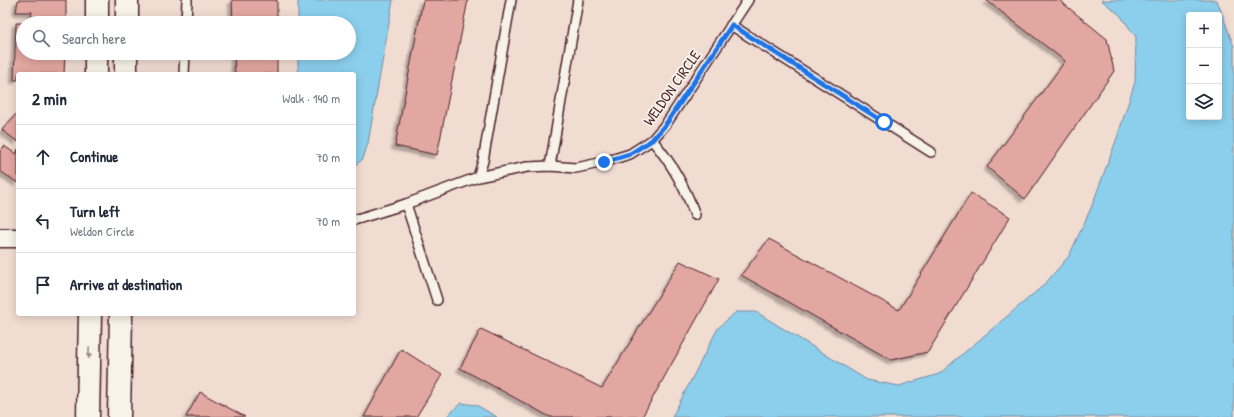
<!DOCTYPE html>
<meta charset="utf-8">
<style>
:root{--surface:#fff;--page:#f2f2f3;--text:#1f2937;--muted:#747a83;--line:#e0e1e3}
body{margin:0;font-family:"Patrick Hand",sans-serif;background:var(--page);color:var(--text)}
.controls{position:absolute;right:12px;top:12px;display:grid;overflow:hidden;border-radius:4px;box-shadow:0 2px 10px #0003}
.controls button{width:36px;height:36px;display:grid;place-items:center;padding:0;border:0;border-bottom:1px solid var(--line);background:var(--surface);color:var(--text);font:20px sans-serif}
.stop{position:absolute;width:12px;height:12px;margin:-9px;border:3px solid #1a73e8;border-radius:50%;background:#fff}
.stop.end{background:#1a73e8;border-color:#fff;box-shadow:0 1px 4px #0008}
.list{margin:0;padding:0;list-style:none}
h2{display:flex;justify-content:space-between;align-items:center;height:52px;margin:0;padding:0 16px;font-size:17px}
h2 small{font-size:13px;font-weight:400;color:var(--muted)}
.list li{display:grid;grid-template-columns:26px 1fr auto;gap:12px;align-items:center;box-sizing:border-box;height:64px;padding:0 16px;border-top:1px solid var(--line)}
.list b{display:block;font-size:15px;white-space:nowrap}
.list p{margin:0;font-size:13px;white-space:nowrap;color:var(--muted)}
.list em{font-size:13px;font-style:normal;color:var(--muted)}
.icon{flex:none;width:22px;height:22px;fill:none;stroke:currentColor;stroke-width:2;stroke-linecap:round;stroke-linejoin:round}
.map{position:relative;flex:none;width:1234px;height:417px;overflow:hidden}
.search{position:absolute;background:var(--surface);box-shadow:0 2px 10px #0003;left:16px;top:16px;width:340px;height:44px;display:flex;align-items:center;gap:10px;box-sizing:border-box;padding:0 14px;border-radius:22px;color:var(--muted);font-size:15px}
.panel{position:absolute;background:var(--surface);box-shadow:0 2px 10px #0003;left:16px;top:72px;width:340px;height:244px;border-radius:4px}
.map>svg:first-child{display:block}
.water{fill:#8ccfed;stroke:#72899f;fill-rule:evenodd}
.building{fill:#e2a7a0;stroke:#4a1f2b;filter:url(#shadow)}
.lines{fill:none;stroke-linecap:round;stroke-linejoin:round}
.lane-casing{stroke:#4a1f2b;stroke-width:12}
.street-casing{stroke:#4a1f2b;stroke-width:21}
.secondary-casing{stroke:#4a1f2b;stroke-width:25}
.lane{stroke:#f7f3e8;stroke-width:9}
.street{stroke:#f7f3e8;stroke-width:18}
.secondary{stroke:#f7f3e8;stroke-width:22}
.oneway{fill:#a0898a}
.route{stroke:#1a73e8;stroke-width:5}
.labels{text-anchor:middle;stroke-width:3.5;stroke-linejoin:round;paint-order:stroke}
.street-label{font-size:15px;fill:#4a1f2b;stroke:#f7f3e8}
</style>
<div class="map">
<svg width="1234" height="417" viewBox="0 0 1234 417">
<defs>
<filter id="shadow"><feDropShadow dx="-3.5" dy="3.5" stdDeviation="1" flood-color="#0004"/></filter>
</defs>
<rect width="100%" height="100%" fill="#f1dcd2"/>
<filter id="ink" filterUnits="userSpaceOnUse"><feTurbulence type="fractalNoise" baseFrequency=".025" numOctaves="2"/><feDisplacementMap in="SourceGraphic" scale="8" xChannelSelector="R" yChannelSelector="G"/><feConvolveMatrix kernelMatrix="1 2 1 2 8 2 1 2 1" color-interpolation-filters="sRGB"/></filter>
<g filter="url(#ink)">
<g class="water">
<path d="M298 0H393L368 143 363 159 354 166V74H298V53H349V23H298Z"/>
<path d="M1101 0H1217L1234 47V417H672L718 328 736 312H756L867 380 899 386 939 374 1044 285 1069 256 1091 208 1117 138 1135 82 1136 37 1120 15ZM1189 15H1219V117H1189Z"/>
<path d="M461 403 476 405 497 417H446Z"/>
</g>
<g class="building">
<path d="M18 0H66V23H23V53H65L64 74H18V80H14L16 23H30L32 12H16Z"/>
<path d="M232 0H277V23H233Z"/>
<path d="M423 0H468L437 155 395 146Z"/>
<path d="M986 0H1059L1107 39 1114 71 1025 199 987 167 1065 61Z"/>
<path d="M234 53H277V74H235Z"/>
<path d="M18 112V142L2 130Z"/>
<path d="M4 146 16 154 18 149V183L0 171V152Z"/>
<path d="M971 193 1010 217 928 352 891 360 741 275 769 239 899 310Z"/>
<path d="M680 261 719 279 642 417H550L460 368 481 329 602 388Z"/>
<path d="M401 349 442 375 416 417H364Z"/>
<path d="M200 392 245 417H186Z"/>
</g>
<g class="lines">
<defs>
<g id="lane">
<path d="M186 23 187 0"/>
<path d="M731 25 931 152"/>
<path d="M184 74 185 53"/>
<path d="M652 140C672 163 685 187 695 215"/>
<path d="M550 166 578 0"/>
<path d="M478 177 527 167 550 166 576 168 604 162 630 154 652 140 666 124 748 0"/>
<path d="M406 204 437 300"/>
<path d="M354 220 406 204 478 177 483 161 511 0"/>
</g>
<path id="street" d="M0 238H18"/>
<g id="secondary">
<path d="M97 23V0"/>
<path d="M127 23V0"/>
<path d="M96 74V53"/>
<path d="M126 74V53"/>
<path d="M88 417 90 314"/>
<path d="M119 417 121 314"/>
</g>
</defs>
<use href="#lane" class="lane-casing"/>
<use href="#street" class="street-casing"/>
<use href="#secondary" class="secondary-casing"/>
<use href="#lane" class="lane"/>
<use href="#street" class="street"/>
<use href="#secondary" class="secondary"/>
</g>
<defs><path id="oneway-solid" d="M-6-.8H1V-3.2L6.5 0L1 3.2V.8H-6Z"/></defs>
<use class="oneway" href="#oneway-solid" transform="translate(89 353) rotate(91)"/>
</g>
<g class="lines" filter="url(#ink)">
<path class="route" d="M604 162 630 154 652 140 666 124 732 25 884 122"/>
</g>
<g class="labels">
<g class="street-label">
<text transform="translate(672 88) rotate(-55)" y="5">WELDON CIRCLE</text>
</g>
</g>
</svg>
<div class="controls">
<button>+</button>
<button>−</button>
<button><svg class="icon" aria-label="layers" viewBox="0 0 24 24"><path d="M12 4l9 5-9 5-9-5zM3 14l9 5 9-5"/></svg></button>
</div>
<div class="stop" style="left:884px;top:122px"></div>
<div class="stop end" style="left:604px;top:162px"></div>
<div class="search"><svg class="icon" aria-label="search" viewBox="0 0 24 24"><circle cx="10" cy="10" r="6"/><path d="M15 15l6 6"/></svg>Search here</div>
<section class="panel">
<h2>2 min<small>Walk · 140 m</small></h2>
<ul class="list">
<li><svg class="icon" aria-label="ahead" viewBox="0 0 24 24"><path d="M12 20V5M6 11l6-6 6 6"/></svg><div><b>Continue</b></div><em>70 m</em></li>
<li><svg class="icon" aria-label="left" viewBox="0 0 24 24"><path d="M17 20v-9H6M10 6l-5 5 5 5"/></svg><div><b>Turn left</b><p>Weldon Circle</p></div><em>70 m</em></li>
<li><svg class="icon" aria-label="arrive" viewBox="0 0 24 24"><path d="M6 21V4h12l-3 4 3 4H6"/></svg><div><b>Arrive at destination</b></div></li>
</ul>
</section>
</div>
